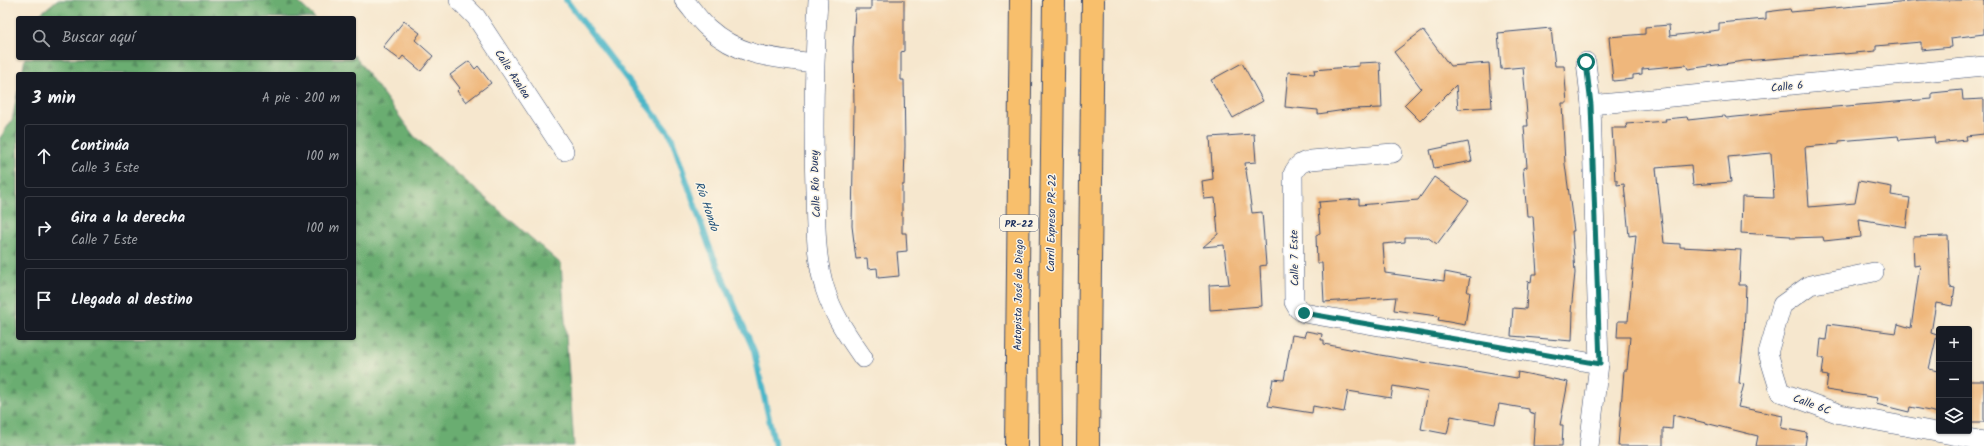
<!DOCTYPE html>
<html lang="es">
<meta charset="utf-8">
<style>
:root{--surface:#171b24;--page:#20242c;--text:#f1f3f6;--muted:#9ea1a6;--line:#363941}
body{margin:0;font-family:Kalam,sans-serif;background:var(--page);color:var(--text)}
.controls{position:absolute;right:12px;bottom:12px;display:grid;overflow:hidden;border-radius:4px;box-shadow:0 1px 3px #0004}
.controls button{width:36px;height:36px;display:grid;place-items:center;padding:0;border:0;border-bottom:1px solid var(--line);background:var(--surface);color:var(--text);font:20px sans-serif}
.stop{position:absolute;width:12px;height:12px;margin:-9px;border:3px solid #0f766e;border-radius:50%;background:#fff}
.stop.end{background:#0f766e;border-color:#fff;box-shadow:0 1px 4px #0008}
.list{margin:0;padding:0;list-style:none}
h2{display:flex;justify-content:space-between;align-items:center;height:52px;margin:0;padding:0 16px;font-size:17px}
h2 small{font-size:13px;font-weight:400;color:var(--muted)}
.list li{display:grid;grid-template-columns:26px 1fr auto;gap:12px;align-items:center;box-sizing:border-box;height:64px;margin:0 8px 8px;padding:0 8px;border:1px solid var(--line);border-radius:4px}
.list b{display:block;font-size:15px;white-space:nowrap}
.list p{margin:0;font-size:13px;white-space:nowrap;color:var(--muted)}
.list em{font-size:13px;font-style:normal;color:var(--muted)}
.icon{flex:none;width:22px;height:22px;fill:none;stroke:currentColor;stroke-width:2;stroke-linecap:round;stroke-linejoin:round}
.map{position:relative;flex:none;width:1984px;height:446px;overflow:hidden}
.search{position:absolute;background:var(--surface);box-shadow:0 1px 3px #0004;left:16px;top:16px;width:340px;height:44px;display:flex;align-items:center;gap:10px;box-sizing:border-box;padding:0 14px;border-radius:4px;color:var(--muted);font-size:15px}
.panel{position:absolute;background:var(--surface);box-shadow:0 1px 3px #0004;left:16px;top:72px;width:340px;height:268px;border-radius:4px}
.map>svg:first-child{display:block}
.forest{fill:url(#forest-firs);stroke:#426e68}
.lines{fill:none;stroke-linecap:round;stroke-linejoin:round}
.stream{stroke:#4bb6c8;stroke-width:6}
.building{fill:#efb77c}
.street-casing{stroke:#3c4b6f;stroke-width:20}
.highway-casing{stroke:#3c4b6f;stroke-width:24}
.street{stroke:#fff;stroke-width:19}
.highway{stroke:#f8bf6c;stroke-width:22}
.route{stroke:#0f766e;stroke-width:5}
.labels{text-anchor:middle;stroke-width:3;stroke-linejoin:round;paint-order:stroke}
.shield{fill:#fcf5e5;stroke:#5e6a86;stroke-width:1}
.shield-label{font-size:10px;font-weight:bold;fill:#1b2f5e}
.street-label{font-size:11px;fill:#1b2f5e;stroke:#fcf5e5}
.water-label{font-size:12px;font-style:italic;fill:#29587e;stroke:#fcf5e5}
</style>
<div class="map">
<svg width="1984" height="446" viewBox="0 0 1984 446">
<defs>
<pattern id="forest-firs" width="22" height="20" patternUnits="userSpaceOnUse"><rect width="22" height="20" fill="#6aad71"/><path d="M5 1l3.5 6h-7zM16 11l3.5 6h-7z" fill="#568d60"/></pattern>
</defs>
<rect width="100%" height="100%" fill="#fcf5e5"/>
<filter id="ink" filterUnits="userSpaceOnUse"><feTurbulence type="fractalNoise" baseFrequency=".025" numOctaves="2"/><feDisplacementMap in="SourceGraphic" scale="8" xChannelSelector="R" yChannelSelector="G"/><feConvolveMatrix kernelMatrix="1 2 1 2 8 2 1 2 1" color-interpolation-filters="sRGB"/></filter>
<filter id="wash" filterUnits="userSpaceOnUse"><feTurbulence type="fractalNoise" baseFrequency=".012" numOctaves="4" result="noise"/><feDisplacementMap in="SourceGraphic" scale="16" xChannelSelector="R" yChannelSelector="G"/><feGaussianBlur stdDeviation="0.9" result="paint"/><feColorMatrix in="noise" values="0 0 0 0 0 0 0 0 0 0 0 0 0 0 0 0 0 1.4 0 .05"/><feComposite in="paint" operator="in"/></filter>
<g filter="url(#wash)">
<rect width="100%" height="100%" fill="#f6e7ce"/>
<g class="forest">
<path d="M57 0H296L315 18H35Z"/>
<path d="M354 55 414 136 561 264 574 446H0V138L12 120 18 91V338H354V74H22L25 58H354Z"/>
</g>
<g class="lines">
<path class="stream" d="M566 0 671 136 709 246 754 351 775 446"/>
</g>
<g id="blocks">
<g class="building">
<path d="M871 0H904V51L901 52V80H904L905 146 904 185H902V233H906L907 251 897 252 899 276 878 278 877 268 868 269 867 258 856 259 852 226 854 106 853 48 855 9H871Z"/>
<path d="M1919 0H1984V34L1951 38 1952 47 1921 50V42L1876 46V51L1844 54V53L1744 61 1688 69 1686 65 1642 69V74L1633 75V79L1613 81 1609 37 1645 34V27L1669 25 1670 36 1719 30V23L1766 19V12L1790 9 1791 12Z"/>
<path d="M404 21 420 33 415 40 433 56 421 71 403 56 400 60 383 47Z"/>
<path d="M1551 28 1555 66H1564L1567 103H1562L1565 164 1574 231H1572L1575 273 1571 312H1573L1572 341 1511 336 1513 308 1526 309 1528 281 1531 282 1532 274H1537L1533 216H1527L1523 168 1527 167 1524 126H1528L1523 67 1501 69 1498 33Z"/>
<path d="M1423 30 1450 66 1489 63 1492 107 1458 109 1456 85 1420 121 1404 105 1421 88 1394 52Z"/>
<path d="M469 61 475 69 478 66 491 83 466 102 457 91 460 88 450 75Z"/>
<path d="M1380 62 1382 108 1352 109 1318 114V110L1285 107 1288 72 1315 74 1314 70 1359 66V63Z"/>
<path d="M1242 63 1263 101 1233 118 1211 80Z"/>
<path d="M1962 90 1963 100 1984 99V134L1966 136 1967 140 1935 143 1934 137 1899 140 1898 136 1839 141V144L1805 147 1809 207 1855 203 1859 181 1892 187 1891 195 1910 198 1906 227 1859 219 1861 237 1824 241 1823 237 1790 238V236L1741 233 1742 197 1774 198 1771 153 1728 157 1731 182 1693 185 1691 165 1656 168 1664 243 1680 244V247L1741 250 1739 285H1746L1744 336 1739 383 1744 384 1738 407 1783 416 1781 428 1807 433 1805 446H1756L1758 436 1673 415 1672 429 1663 428V446H1618L1624 370H1627L1630 337H1617L1618 321H1628L1636 235 1629 236 1624 184 1617 185V180H1615L1612 128H1627L1626 124 1666 121 1665 119 1687 117 1688 120 1725 116 1726 118 1774 113V112L1932 99V93Z"/>
<path d="M1254 134 1256 162 1245 163 1252 213 1262 212 1266 265 1260 266 1262 306 1210 310 1209 285 1229 284 1224 245 1203 247 1218 234 1215 198 1204 199 1202 181 1213 179 1210 137Z"/>
<path d="M1468 142 1472 161 1434 168 1430 150Z"/>
<path d="M1434 177 1469 201 1437 244 1427 237H1405V242L1383 244 1385 273 1444 281 1445 272 1470 277 1467 292H1470L1465 325 1438 320 1439 317 1437 316 1394 310 1396 297 1324 302 1322 263H1317L1316 235 1320 233 1318 209H1320L1319 202 1359 199V205L1418 200Z"/>
<path d="M1948 236 1950 287 1955 288 1952 306 1936 303 1931 333 1937 335 1929 369 1939 371V413L1910 407 1909 412 1876 404 1878 398 1826 390 1828 376 1822 375 1824 358H1819L1821 339 1826 340 1828 324 1896 333 1898 324 1911 328 1920 265 1914 266 1913 237Z"/>
<path d="M1306 331 1322 334 1321 340H1324V344L1380 355 1517 378 1518 372 1568 382 1560 425H1563L1562 446H1533L1535 414 1529 412V409L1499 404 1495 424 1451 416 1447 434 1421 429 1428 392 1393 386 1391 398 1348 391 1344 412 1313 406 1312 413 1268 406 1273 379 1284 380 1292 335 1304 337Z"/>
<rect x="1969" y="381" width="15" height="41"/>
</g>
</g>
</g>
<g filter="url(#ink)">
<use href="#blocks" fill-opacity="0" stroke="#3c4b6f" stroke-width="1"/>
<g class="lines">
<defs>
<g id="street">
<path d="M459 0 476 17 564 151"/>
<path d="M684 0C692 9 699 20 708 28 740 57 774 58 814 63"/>
<path d="M818 0C814 64 813 127 815 190 816 224 815 258 825 289 833 315 848 336 863 358"/>
<path d="M1586 62 1591 105 1599 364 1589 446"/>
<path d="M1591 105 1984 66"/>
<path d="M1393 153 1311 160C1301 162 1297 165 1293 174L1294 302 1298 309 1304 313 1599 364"/>
<path d="M1874 272 1810 285 1782 305 1768 353 1780 392 1840 414 1984 441"/>
</g>
<g id="highway">
<path d="M1016 446 1021 0"/>
<path d="M1051 446 1050 306 1054 0"/>
<path d="M1088 446 1093 0"/>
</g>
</defs>
<use href="#street" class="street-casing"/>
<use href="#highway" class="highway-casing"/>
<use href="#street" class="street"/>
<use href="#highway" class="highway"/>
</g>
</g>
<g class="lines" filter="url(#ink)">
<path class="route" d="M1304 313 1600 364 1591 105 1586 62"/>
</g>
<g class="labels">
<rect class="shield" x="1000" y="215" width="38" height="16" rx="3"/>
<g class="shield-label">
<text x="1019" y="227">PR-22</text>
</g>
<g class="street-label">
<text transform="translate(513 74) rotate(57)" y="4">Calle Azalea</text>
<text transform="translate(1787 86) rotate(-6)" y="4">Calle 6</text>
<text transform="translate(815 184) rotate(-92)" y="4">Calle Río Duey</text>
<text transform="translate(1051 223) rotate(-89)" y="4">Carril Expreso PR-22</text>
<text transform="translate(1294 258) rotate(-91)" y="4">Calle 7 Este</text>
<text transform="translate(1018 295) rotate(-89)" y="4">Autopista José de Diego</text>
<text transform="translate(1812 404) rotate(20)" y="4">Calle 6C</text>
</g>
<g class="water-label">
<text transform="translate(707 206) rotate(71)" y="4">Río Hondo</text>
</g>
</g>
</svg>
<div class="controls">
<button>+</button>
<button>−</button>
<button><svg class="icon" aria-label="layers" viewBox="0 0 24 24"><path d="M12 4l9 5-9 5-9-5zM3 14l9 5 9-5"/></svg></button>
</div>
<div class="stop" style="left:1586px;top:62px"></div>
<div class="stop end" style="left:1304px;top:313px"></div>
<div class="search"><svg class="icon" aria-label="search" viewBox="0 0 24 24"><circle cx="10" cy="10" r="6"/><path d="M15 15l6 6"/></svg>Buscar aquí</div>
<section class="panel">
<h2>3 min<small>A pie · 200 m</small></h2>
<ul class="list">
<li><svg class="icon" aria-label="ahead" viewBox="0 0 24 24"><path d="M12 20V5M6 11l6-6 6 6"/></svg><div><b>Continúa</b><p>Calle 3 Este</p></div><em>100 m</em></li>
<li><svg class="icon" aria-label="right" viewBox="0 0 24 24"><path d="M7 20v-9h11M14 6l5 5-5 5"/></svg><div><b>Gira a la derecha</b><p>Calle 7 Este</p></div><em>100 m</em></li>
<li><svg class="icon" aria-label="arrive" viewBox="0 0 24 24"><path d="M6 21V4h12l-3 4 3 4H6"/></svg><div><b>Llegada al destino</b></div></li>
</ul>
</section>
</div>
